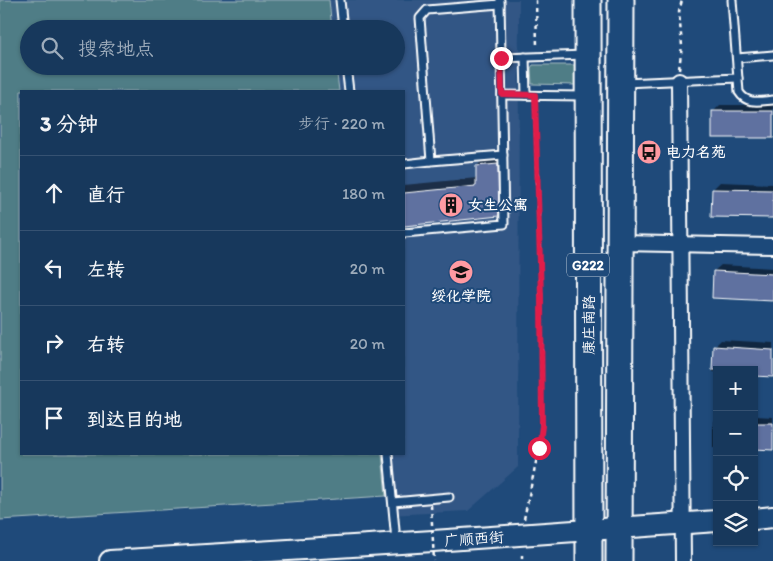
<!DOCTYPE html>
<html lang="zh">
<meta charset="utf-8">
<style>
:root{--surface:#17385c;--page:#203f62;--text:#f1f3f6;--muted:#9eacbb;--line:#365272}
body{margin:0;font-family:Itim,"LXGW WenKai TC",sans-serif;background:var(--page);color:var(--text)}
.controls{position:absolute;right:15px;bottom:15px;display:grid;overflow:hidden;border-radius:0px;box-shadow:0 1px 4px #0004}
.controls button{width:45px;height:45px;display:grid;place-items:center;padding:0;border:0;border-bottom:1px solid var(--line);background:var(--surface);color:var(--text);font:25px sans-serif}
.stop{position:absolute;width:15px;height:15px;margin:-11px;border:4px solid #e11d48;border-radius:50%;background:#fff}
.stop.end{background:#e11d48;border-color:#fff;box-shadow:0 1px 5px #0008}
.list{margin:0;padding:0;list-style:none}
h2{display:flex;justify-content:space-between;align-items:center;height:65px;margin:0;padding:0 20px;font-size:21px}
h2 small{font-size:16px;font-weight:400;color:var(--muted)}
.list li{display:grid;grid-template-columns:32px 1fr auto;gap:15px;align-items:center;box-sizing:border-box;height:75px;padding:0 20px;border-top:1px solid var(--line)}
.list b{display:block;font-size:19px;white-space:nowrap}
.list em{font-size:16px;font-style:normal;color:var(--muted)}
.icon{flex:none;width:28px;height:28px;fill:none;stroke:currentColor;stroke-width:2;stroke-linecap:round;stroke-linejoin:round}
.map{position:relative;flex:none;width:773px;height:561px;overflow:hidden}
.search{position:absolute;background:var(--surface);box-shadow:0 1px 4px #0004;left:20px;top:20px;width:385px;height:55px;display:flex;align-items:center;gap:12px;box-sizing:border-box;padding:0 18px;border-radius:28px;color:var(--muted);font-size:19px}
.panel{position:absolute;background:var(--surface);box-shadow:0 1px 4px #0004;left:20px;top:90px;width:385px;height:365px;border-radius:0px}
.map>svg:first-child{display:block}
.built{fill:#325685}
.green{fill:#507d86;stroke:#a8bec2}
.shadow{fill:#0007}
.building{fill:#5e71a0;stroke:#fff}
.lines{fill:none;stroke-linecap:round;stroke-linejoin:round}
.lane-casing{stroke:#fff;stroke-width:11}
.street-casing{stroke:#fff;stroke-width:18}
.secondary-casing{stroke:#fff;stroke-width:24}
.highway-casing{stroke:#fff;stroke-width:29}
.path{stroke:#fff;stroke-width:2.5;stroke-dasharray:4 4;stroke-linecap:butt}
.lane{stroke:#1f4a7a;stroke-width:7}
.street{stroke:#1f4a7a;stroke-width:14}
.secondary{stroke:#1f4a7a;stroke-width:20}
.highway{stroke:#1f4a7a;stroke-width:25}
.path-bridge{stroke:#fff;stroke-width:2.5;stroke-dasharray:4 4;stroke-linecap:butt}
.route{stroke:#e11d48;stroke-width:6}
.labels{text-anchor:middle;stroke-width:4;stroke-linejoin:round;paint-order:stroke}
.shield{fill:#1f4a7a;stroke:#bcc9d7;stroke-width:1}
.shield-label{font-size:14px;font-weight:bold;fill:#fff}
.poi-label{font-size:15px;font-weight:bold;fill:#fff;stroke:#1f4a7a;text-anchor:start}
.street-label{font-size:15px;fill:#fff;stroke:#1f4a7a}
</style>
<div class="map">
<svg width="773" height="561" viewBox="0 0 773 561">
<rect width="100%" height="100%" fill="#1f4a7a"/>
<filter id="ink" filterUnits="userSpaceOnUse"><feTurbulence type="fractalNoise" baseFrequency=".02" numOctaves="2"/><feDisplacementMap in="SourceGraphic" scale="10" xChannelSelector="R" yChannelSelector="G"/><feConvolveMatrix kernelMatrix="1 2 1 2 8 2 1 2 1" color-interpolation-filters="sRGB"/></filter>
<g filter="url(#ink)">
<path class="built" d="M329 0H519L518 467 468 511 388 515 382 454H404V91H339L336 66H396V29H332Z"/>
<g class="green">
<path d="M0 0H329L332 29H29V66H336L339 91H21V454H382L386 496 0 520Z"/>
<path d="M533 65H577L576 85 532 84 531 68Z"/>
</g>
<g class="shadow">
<path d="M720 105H773V137L713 112Z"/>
<path d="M507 155 508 205 498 215 404 225V185L477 178V166L487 156Z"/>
<path d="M720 182 773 184V217L713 189Z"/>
<path d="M721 265 773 268V299L714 271Z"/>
<path d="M721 340 773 343V375L754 370H717V372H713L715 346Z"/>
<path d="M754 416 773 417V448H754Z"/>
<path d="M717 419V447H713V422Z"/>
</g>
<g class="building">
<rect x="712" y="111" width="61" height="27"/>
<path d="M498 164 499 216 404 226V193L476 186V166Z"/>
<path d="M712 189 773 190V218L711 217Z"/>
<path d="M713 271 773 274V301L712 298Z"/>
<path d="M713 346 773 350V377L754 376V370H712Z"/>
<path d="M754 423H773V450L754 449Z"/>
</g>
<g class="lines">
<defs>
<g id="lane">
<path d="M340 0 343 29"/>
<path d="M732 0 739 92C747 105 760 101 773 100"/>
<path d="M525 57 526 95"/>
<path d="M501 58 585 55"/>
<path d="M737 58 773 55"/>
<path d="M346 66 349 91"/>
<path d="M624 83 738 78"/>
<path d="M502 95 585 96"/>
<path d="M431 161 503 155"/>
<path d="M404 164 431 161 420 18 427 10 500 4"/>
<path d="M404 233 504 224 500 0"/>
<path d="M388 454 396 541"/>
<path d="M393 502 449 497"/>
</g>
<g id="street">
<path d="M679 81 683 561"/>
<path d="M620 243 773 246"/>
</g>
<g id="secondary">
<path d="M754 519 773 517"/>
<path d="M110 561 433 541 717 521"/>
</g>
<g id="highway">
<path d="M588 0 589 561"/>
<path d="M619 561 621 0"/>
</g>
</defs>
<use href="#lane" class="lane-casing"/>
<use href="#street" class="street-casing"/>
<use href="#secondary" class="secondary-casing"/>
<use href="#highway" class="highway-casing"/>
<g class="path">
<path d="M536 0 537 48"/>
<path d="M679 69 682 46 679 12 682 0"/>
<path d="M524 519 539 448 542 426 541 297 535 104"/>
<path d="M522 555V561"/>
</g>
<use href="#lane" class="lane"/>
<use href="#street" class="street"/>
<use href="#secondary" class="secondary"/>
<use href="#highway" class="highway"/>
<path class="path-bridge" d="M431 505 434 561"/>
</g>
</g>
<g class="lines" filter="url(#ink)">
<path class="route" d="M501 58 502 94 535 95 541 297 542 426 539 448"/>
</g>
<defs>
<symbol id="bus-disc" viewBox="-11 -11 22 22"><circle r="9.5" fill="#ff9aa2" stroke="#1f4a7a"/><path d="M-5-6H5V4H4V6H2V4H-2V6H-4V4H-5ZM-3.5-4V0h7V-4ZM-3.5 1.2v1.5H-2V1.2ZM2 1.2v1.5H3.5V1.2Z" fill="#111"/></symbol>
<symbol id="building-disc" viewBox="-11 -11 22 22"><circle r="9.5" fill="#ff9aa2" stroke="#1f4a7a"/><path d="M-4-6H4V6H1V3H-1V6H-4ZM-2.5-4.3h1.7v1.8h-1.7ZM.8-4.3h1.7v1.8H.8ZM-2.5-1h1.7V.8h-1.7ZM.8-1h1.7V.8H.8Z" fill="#111"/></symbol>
<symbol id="university-disc" viewBox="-11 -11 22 22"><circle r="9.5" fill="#ff9aa2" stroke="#1f4a7a"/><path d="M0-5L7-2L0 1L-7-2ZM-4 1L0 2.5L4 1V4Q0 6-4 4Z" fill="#111"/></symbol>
</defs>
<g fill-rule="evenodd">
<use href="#bus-disc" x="635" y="138" width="28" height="28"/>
<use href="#building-disc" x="437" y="191" width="28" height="28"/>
<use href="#university-disc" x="447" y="258" width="28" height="28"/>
</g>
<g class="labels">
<rect class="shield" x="567" y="253.5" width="42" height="23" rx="4"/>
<g class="shield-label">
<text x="588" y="270">G222</text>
</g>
<g class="poi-label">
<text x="666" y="157">电力名苑</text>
<text x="468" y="210">女生公寓</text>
<text x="461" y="301" text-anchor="middle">绥化学院</text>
</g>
<g class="street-label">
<text transform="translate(589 325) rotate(-90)" y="5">康庄南路</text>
<text transform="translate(474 539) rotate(-4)" y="5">广顺西街</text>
</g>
</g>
</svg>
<div class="controls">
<button>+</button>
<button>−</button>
<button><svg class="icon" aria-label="locate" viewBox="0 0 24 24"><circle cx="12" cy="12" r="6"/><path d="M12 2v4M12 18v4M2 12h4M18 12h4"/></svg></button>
<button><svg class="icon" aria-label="layers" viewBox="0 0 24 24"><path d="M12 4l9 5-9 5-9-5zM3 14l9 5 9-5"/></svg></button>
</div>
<div class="stop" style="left:539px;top:448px"></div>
<div class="stop end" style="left:501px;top:58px"></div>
<div class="search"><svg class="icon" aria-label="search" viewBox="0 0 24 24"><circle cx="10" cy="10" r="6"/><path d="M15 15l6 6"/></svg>搜索地点</div>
<section class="panel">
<h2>3 分钟<small>步行 · 220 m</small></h2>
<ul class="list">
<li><svg class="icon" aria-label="ahead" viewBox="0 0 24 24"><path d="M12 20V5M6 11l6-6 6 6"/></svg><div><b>直行</b></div><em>180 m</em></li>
<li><svg class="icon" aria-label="left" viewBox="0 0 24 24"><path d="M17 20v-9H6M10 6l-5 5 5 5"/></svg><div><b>左转</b></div><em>20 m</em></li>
<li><svg class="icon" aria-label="right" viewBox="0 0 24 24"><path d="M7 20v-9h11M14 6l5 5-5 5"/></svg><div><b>右转</b></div><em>20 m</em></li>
<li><svg class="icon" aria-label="arrive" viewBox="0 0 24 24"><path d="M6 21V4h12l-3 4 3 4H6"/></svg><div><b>到达目的地</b></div></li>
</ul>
</section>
</div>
